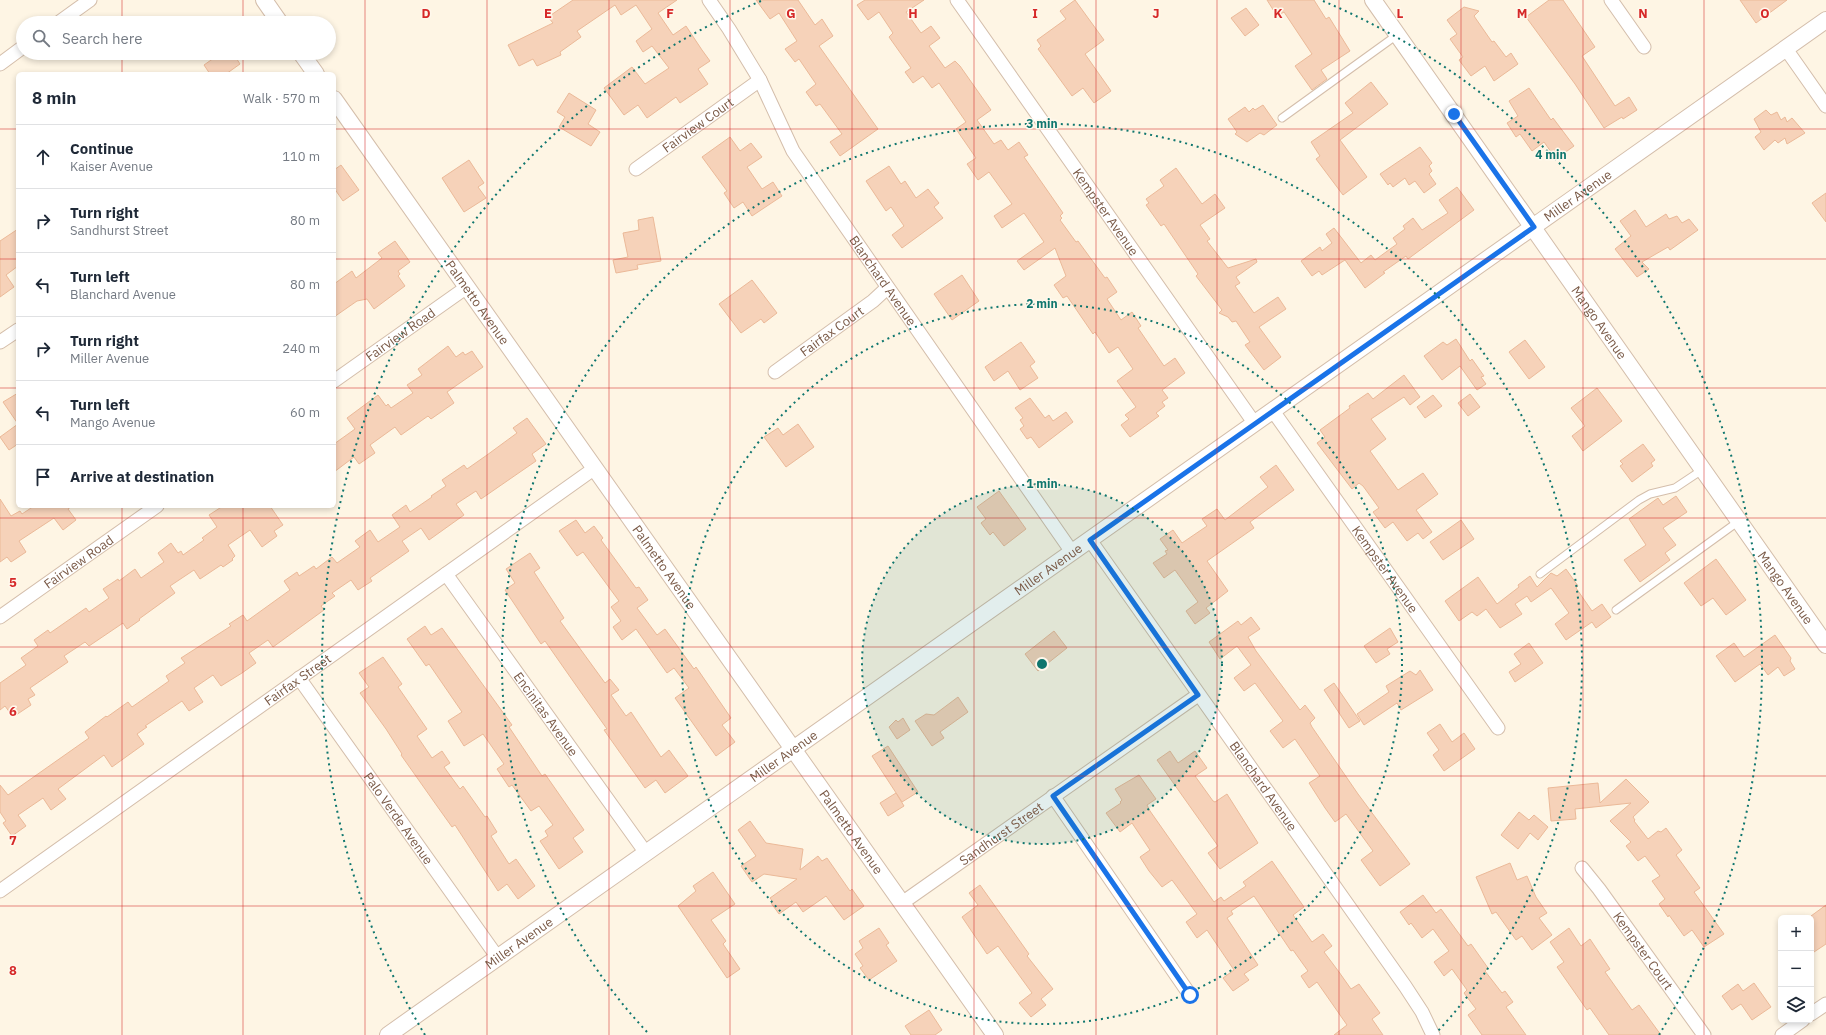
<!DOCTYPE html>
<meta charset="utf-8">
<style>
:root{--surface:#fff;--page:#f2f2f3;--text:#1f2937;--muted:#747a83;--line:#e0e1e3}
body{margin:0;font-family:"IBM Plex Sans",sans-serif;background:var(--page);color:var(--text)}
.controls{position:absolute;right:12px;bottom:12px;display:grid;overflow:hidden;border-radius:6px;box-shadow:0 2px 6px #0003}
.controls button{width:36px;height:36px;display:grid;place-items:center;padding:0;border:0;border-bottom:1px solid var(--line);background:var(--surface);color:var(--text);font:20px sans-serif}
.stop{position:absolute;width:12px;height:12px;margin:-9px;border:3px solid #1a73e8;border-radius:50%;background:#fff}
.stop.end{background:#1a73e8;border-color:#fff;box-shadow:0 1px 4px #0008}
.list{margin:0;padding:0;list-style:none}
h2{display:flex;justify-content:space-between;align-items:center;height:52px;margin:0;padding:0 16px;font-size:17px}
h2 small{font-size:13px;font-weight:400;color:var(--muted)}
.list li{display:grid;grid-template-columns:26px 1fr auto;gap:12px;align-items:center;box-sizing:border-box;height:64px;padding:0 16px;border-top:1px solid var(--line)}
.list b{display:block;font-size:15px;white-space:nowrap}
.list p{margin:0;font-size:13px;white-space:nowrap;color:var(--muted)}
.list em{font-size:13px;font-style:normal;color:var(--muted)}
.icon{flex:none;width:22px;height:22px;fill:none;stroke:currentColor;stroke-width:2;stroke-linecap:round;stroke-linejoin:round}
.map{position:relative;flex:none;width:1826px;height:1035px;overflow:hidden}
.search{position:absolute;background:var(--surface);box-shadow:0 2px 6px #0003;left:16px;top:16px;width:320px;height:44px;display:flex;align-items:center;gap:10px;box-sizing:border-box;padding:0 14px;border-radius:22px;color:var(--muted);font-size:15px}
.panel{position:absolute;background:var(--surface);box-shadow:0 2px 6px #0003;left:16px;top:72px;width:320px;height:436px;border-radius:6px}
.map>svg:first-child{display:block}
.building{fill:#f6d2b9;stroke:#ebb998}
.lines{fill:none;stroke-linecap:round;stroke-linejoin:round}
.service-casing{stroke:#d4beab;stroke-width:9}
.minor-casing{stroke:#d4beab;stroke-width:15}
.tertiary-casing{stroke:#d4beab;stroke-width:18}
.service{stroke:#fff;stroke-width:7}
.minor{stroke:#fff;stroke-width:13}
.tertiary{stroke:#fff;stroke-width:16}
.route{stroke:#1a73e8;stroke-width:5}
.grid{fill:none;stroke:#d62828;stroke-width:1;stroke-opacity:0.55}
.ring{fill:none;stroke:#0f766e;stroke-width:2;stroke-dasharray:2 4}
.labels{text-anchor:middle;stroke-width:3;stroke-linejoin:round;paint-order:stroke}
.street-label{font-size:13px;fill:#7a5a47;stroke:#fff8ec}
.grid-label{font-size:13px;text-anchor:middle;font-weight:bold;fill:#d62828;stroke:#fff8ec;stroke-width:3;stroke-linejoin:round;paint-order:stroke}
.centre{fill:#0f766e;stroke:#fff8ec;stroke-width:2}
.ring-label{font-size:12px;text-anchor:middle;font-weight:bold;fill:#0f766e;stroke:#fff8ec;stroke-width:3;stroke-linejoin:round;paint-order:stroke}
</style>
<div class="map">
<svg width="1826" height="1035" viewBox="0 0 1826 1035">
<rect width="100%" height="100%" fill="#fef5e4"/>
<g class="building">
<path d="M573 0H677L658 13 673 35 686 26 702 50 710 61 698 69 708 84 680 103 676 97 647 118 638 105 624 115 604 88 632 67 645 84 669 68 652 46 643 52 636 41 652 29 636 5 621 15 615 5 577 31 581 37 560 52 561 55 537 66 533 59 519 66 508 45 553 23 548 17Z"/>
<path d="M756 0H798L815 25 822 19 833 36 819 46 878 129 840 156 830 142 842 134 820 104 816 106 806 92 816 84 799 59 795 62 785 49 797 41 779 13 770 19Z"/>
<path d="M865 0H924L906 12 921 33 931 26 940 38 929 46 945 68 955 61 960 66 991 110 977 120 994 144 1001 140 1008 150 1019 142 1028 155 1024 157 1063 213 1060 216 1062 218 1060 220 1076 242 1078 241 1105 278 1107 277 1117 292 1107 299 1121 320 1132 312 1141 326 1138 328 1164 366 1175 358 1185 373 1162 390 1168 398 1162 402 1165 406 1156 413 1159 416 1130 437 1121 425 1129 419 1125 415 1136 407 1117 381 1133 369 1118 347 1109 353 1095 332 1093 334 1067 296 1063 298 1054 285 1066 276 1055 248 1024 270 1017 261 1044 242 1024 213 1002 228 994 216 1012 204 989 172 978 180 967 164 976 158 956 129 966 122 939 83 932 88 923 76 913 83 905 72 911 68 889 37 893 33 879 12 868 20 857 5Z"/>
<path d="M1075 0 1104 40 1085 54 1111 91 1094 103 1083 88 1072 96 1038 49 1041 46 1037 40 1066 19 1060 11Z"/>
<path d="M1267 0H1314L1326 19 1329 17 1350 51 1321 70 1327 79 1312 90 1295 66 1312 54 1284 12 1277 16Z"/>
<path d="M1549 0H1563L1595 47 1582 56 1615 106 1629 97 1637 110 1623 119 1622 117 1604 128 1575 84 1526 17Z"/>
<path d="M1740 0H1787L1756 23Z"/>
<path d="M1464 7 1479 11 1474 16 1492 42 1494 41 1506 57 1511 53 1518 64 1494 81 1485 66 1471 76 1459 60 1463 57 1450 39 1457 34 1447 20Z"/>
<path d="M1246 8 1259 25 1245 36 1231 18Z"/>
<path d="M221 53H233L240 64 226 74H210L204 65Z"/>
<path d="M1371 82 1388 104 1340 140 1367 177 1343 195 1316 159 1320 156 1311 142 1353 113 1345 103Z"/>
<path d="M1529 88 1551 120 1553 118 1574 146 1556 159 1544 142 1532 151 1520 134 1516 137 1507 123 1518 116 1509 101Z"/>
<path d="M569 93 596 110 588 124 600 132 591 146 559 127 565 117 557 112Z"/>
<path d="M1263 105 1277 125 1264 135 1260 133 1247 142 1235 134 1237 132 1228 119 1245 107 1249 112 1253 108 1255 110Z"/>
<path d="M1766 110 1771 115 1777 112 1781 120 1785 117 1787 122 1792 118 1805 133 1787 144 1785 138 1778 143 1775 140 1764 150 1755 137 1761 132 1754 119Z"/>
<path d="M730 137 740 151 751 143 762 157 747 167 762 189 773 182 782 196 752 216 743 202 734 208 724 193 727 191 702 157Z"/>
<path d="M1420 147 1432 163 1429 166 1432 171 1429 174 1436 184 1424 193 1415 181 1409 185 1405 178 1393 187 1390 183 1388 185 1380 174Z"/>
<path d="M469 160 484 183 478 187 486 198 464 212 442 178Z"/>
<path d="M341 165 359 190 343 201 334 188V170Z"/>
<path d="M889 166 901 184 905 181 916 198 928 189 939 203 934 207 943 218 902 248 892 235 904 226 891 207 886 211 866 181Z"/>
<path d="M1176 168 1202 204 1215 194 1225 208 1200 225 1210 239 1207 241 1228 268 1256 259 1257 262 1236 277 1240 283 1235 286 1254 313 1278 297 1286 309 1259 327 1281 357 1264 370 1245 345 1250 342 1236 321 1232 322 1228 317 1219 313 1222 310 1196 276 1198 274 1164 224 1161 226 1146 205 1149 203 1146 199 1164 186 1160 180Z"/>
<path d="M1457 187 1474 210 1408 259 1406 256 1383 272 1385 273 1365 288 1345 260 1322 275 1319 271 1312 276 1301 261 1320 247 1322 251 1332 243 1326 234 1334 228 1361 263 1371 255 1375 260 1397 244 1393 238 1405 229 1403 226 1413 218 1422 230 1448 213 1439 200Z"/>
<path d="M1826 193V222L1812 203Z"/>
<path d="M1635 210 1646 227 1666 214 1669 219 1677 216 1682 223 1689 219 1698 230 1670 250 1668 247 1642 262 1649 269 1637 277 1615 249 1631 236 1620 221Z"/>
<path d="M653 217 661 261 637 265 638 269 616 273 613 260 628 257 623 233 639 230 638 220Z"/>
<path d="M18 229V266L6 275 14 287 0 297V241Z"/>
<path d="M395 241 410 262 398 271 400 274 398 276 405 286 374 309 367 299 357 301 334 317V284L352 271 356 278 382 258 378 253Z"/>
<path d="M962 275 979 301 952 320 934 294Z"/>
<path d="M752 280 777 313 764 323 761 319 741 333 719 304Z"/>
<path d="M1456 339 1470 361 1472 359 1484 376 1481 377 1486 384 1477 390 1460 366 1442 380 1424 356 1443 342 1447 345Z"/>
<path d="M1525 340 1545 367 1529 379 1509 352Z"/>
<path d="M1021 342 1035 362 1030 366 1038 378 1020 390 1008 371 994 381 985 367Z"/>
<path d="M448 346 456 357 463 352 465 355 472 351 483 367 447 392 454 403 431 419 428 416 401 435 395 427 370 445 375 453 359 464 354 457 334 472V444L355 429 347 418 378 395 386 406 388 404 391 408 413 393 407 385 422 375 418 369Z"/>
<path d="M1404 375 1420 397 1410 405 1404 397 1371 419 1386 439 1370 451 1398 490 1423 473 1438 494 1416 510 1432 532 1423 539 1418 533 1407 541 1393 522 1385 528 1373 512 1379 508 1363 486 1359 483 1352 489 1317 443 1325 437 1320 430 1350 408 1349 406 1368 393 1373 399Z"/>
<path d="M1597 388 1622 421 1583 451 1572 436 1585 426 1571 408Z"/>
<path d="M18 393V444L9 450 0 437 18 424 3 402Z"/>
<path d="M1470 394 1480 407 1468 416 1458 403Z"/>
<path d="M1433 395 1442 406 1425 418 1417 407Z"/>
<path d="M1030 398 1045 418 1049 415 1053 421 1066 412 1073 422 1039 448 1031 437 1027 439 1020 429 1024 426 1020 420 1023 418 1015 408Z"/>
<path d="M527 418 546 444 532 454 536 461 481 499 476 491 456 504 464 515 429 540 421 528 402 541 409 551 370 578 372 581 358 590 351 580 332 593 335 596 321 606 324 610 273 647 268 640 249 653 256 663 242 673 221 686 213 675 194 688 203 702 189 711 182 701 145 726 147 727 137 734 144 744 112 767 104 755 58 789 66 799 51 810 43 798 18 815 26 826 12 836 3 823 6 821 0 812V785L8 795 89 738 85 732 106 716 107 717 128 702 132 707 169 681 166 676 185 663 181 658 231 626 229 624 243 615 247 621 290 590 284 581 297 572 299 576 314 566 316 569 332 557 337 563 360 547 355 541 370 530 378 542 400 527 392 515 406 505 410 512 432 497 431 496 446 486 442 480 464 465 467 469 487 455 517 433 513 428Z"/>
<path d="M798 424 814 447 786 467 764 437 778 428 783 435Z"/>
<path d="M1643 444 1655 460 1651 463 1653 466 1632 482 1620 466 1623 464 1620 461Z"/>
<path d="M1276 465 1294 490 1250 522 1254 528 1207 561 1228 591 1206 608 1210 613 1195 624 1186 611 1198 602 1175 570 1164 578 1153 563 1167 554 1165 551 1168 550 1160 539 1173 530 1182 543 1207 526 1202 519 1217 509 1225 520 1268 487 1260 477Z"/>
<path d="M999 491 1026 529 1004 546 993 532 990 535 981 523 986 519 977 507Z"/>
<path d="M1676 496 1687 512 1663 528 1676 545 1665 553 1670 560 1640 582 1624 560 1646 545 1629 519 1658 498 1663 505Z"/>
<path d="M0 499 11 516 20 511 22 514 34 506H72L68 509 76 520 63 530 54 518 19 541 26 552 11 562 7 557 0 562Z"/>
<path d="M223 506H270L283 525 274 531 277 536 262 547 250 530 228 545 235 556 232 559 233 560 223 567 221 565 200 579 194 570 170 586 175 593 139 619 140 620 127 629 123 623 89 646 85 642 64 656 68 662 30 688 35 695 28 699 31 705 13 717 5 706 0 710V683L26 665 21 658 38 646 34 640 48 630 50 633 86 608 89 612 109 598 103 589 118 579 119 581 135 569 141 578 164 562 158 553 171 543 178 553 181 551 183 555 204 540 202 538 217 527 209 515Z"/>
<path d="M576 520 585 533 594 526 603 538 601 540 636 588 639 587 648 600 637 608 657 635 665 629 694 669 696 667 731 718 722 725 735 742 716 756 675 698 689 688 674 668 667 673 636 629 622 640 613 627 621 621 611 607 619 601 583 552 577 556 559 531Z"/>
<path d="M1461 520 1474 539 1443 560 1430 542Z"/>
<path d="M530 553 540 568 534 572 564 618 560 621 605 683 610 679 619 690 611 695 626 716 631 712 661 757 669 750 688 776 665 793 656 780 645 788 604 730 607 729 580 691 545 641 541 644 505 590 515 583 506 569Z"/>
<path d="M1716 559 1746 600 1726 615 1713 598 1701 606 1684 583Z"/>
<path d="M1566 569 1578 586 1576 588 1592 611 1602 604 1611 617 1596 628 1592 622 1566 640 1555 624 1569 613 1551 588 1531 602 1527 596 1515 604 1522 614 1500 628 1486 609 1477 616 1472 612 1459 621 1445 601 1478 577 1497 604 1519 587 1518 585 1530 576 1537 587 1551 573 1557 576Z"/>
<path d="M1251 617 1260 629 1248 637 1256 651 1300 710 1305 705 1315 718 1310 723 1312 727 1358 794 1410 864 1380 886 1361 860 1373 851 1346 814 1335 822 1325 808 1309 783 1320 776 1295 739 1283 748 1270 731 1283 721 1255 683 1244 691 1234 678 1251 665 1237 646 1220 659 1209 642 1238 621 1241 625Z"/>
<path d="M425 626 431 635 442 628 512 725 509 727 542 776 545 774 584 830 573 838 583 852 559 869 540 841 548 836 545 831 553 825 539 806 531 811 512 785 509 787 497 769 504 764 483 734 464 746 448 721 462 712 429 664 426 666 407 639Z"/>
<path d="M1390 628 1398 642 1387 649 1390 654 1376 663 1364 646Z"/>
<path d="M1054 631 1067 648 1038 671 1025 654Z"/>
<path d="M1775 635 1791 658 1790 661 1795 669 1784 676 1778 667 1768 675 1760 664 1735 682 1716 656 1734 643 1744 657Z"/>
<path d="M1529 643 1543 663 1515 682 1509 672 1521 664 1514 654Z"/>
<path d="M383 657 402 684 398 687 427 729 417 736 432 758 442 751 450 763 444 767 460 789 463 786 485 817 487 816 497 832 491 836 509 864 516 859 535 886 518 899 507 884 498 891 455 825 452 827 437 806 401 755 402 754 386 729 360 693 369 687 359 673Z"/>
<path d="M1420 670 1433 690 1401 710 1397 703 1364 725 1357 714 1389 692 1386 686 1410 671 1416 675Z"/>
<path d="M1334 683 1360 721 1349 728 1324 690Z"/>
<path d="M958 697 968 712 940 732 944 738 932 746 915 721 926 714 934 715Z"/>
<path d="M903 718 910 730 897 739 889 727 896 720 898 722Z"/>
<path d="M1440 724 1452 742 1464 733 1475 749 1444 771 1433 755 1439 750 1427 733Z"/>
<path d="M888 746 918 792 902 802 872 756Z"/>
<path d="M1170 751 1178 763 1195 751 1207 768 1195 776 1213 801 1215 802 1227 794 1258 843 1220 869 1208 853 1218 846 1157 760Z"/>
<path d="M1139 775 1156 799 1147 805 1150 811 1214 902 1221 897 1224 901 1246 886 1243 882 1272 861 1304 907 1293 915 1312 942 1323 934 1332 946 1324 952 1339 972 1351 989 1359 984 1380 1013 1372 1019 1383 1035H1334L1347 1025 1317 982 1309 988 1301 976 1308 971 1293 950 1291 951 1254 896 1231 911 1233 914 1227 918 1258 965 1244 974 1249 980 1233 991 1223 978 1234 970 1207 930 1197 938 1186 922 1197 914 1172 880 1162 887 1149 871 1140 857 1150 850 1132 823 1120 832 1106 813 1121 803 1120 802 1122 800 1115 789Z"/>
<path d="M1626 779 1649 802 1633 817 1635 820 1634 821 1648 839 1658 831 1661 832 1666 828 1682 850 1676 855 1700 888 1694 892 1724 934 1704 947 1692 930 1684 936 1669 915 1668 917 1659 904 1665 899 1652 881 1660 876 1645 856 1638 861 1626 846 1631 842 1610 821 1631 803 1575 809 1576 819 1551 821 1548 788 1598 783 1600 803Z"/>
<path d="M896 793 904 806 888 816 880 803Z"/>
<path d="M1519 812 1529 820 1534 815 1548 827 1538 840 1530 833 1518 849 1501 835Z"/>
<path d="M750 821 766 843 803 849 800 870 818 856 822 861 827 858 850 891 852 889 864 906 844 920 826 896 803 912 796 902 779 914 771 903 773 902 770 898 797 879 764 874 752 882 741 866 756 856 738 830Z"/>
<path d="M1510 863 1517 880 1527 876 1536 897 1547 913 1539 918 1552 935 1532 950 1522 936 1516 940 1496 912 1492 914 1476 877Z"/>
<path d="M713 872 735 904 711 920 726 941 723 944 740 969 727 978 678 906 696 891 693 886Z"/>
<path d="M980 885 1029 954 1027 956 1053 989 1041 999 1046 1005 1031 1017 1019 1003 1032 993 998 946 987 954 962 917 978 905 969 893Z"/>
<path d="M1423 895 1436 913 1441 909 1468 946 1471 944 1488 968 1485 971 1502 993 1505 991 1513 1002 1506 1007 1526 1035H1482L1468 1015 1476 1009 1464 993 1467 990 1452 969 1444 976 1434 962 1449 951 1433 929 1422 938 1411 923 1409 925 1400 912Z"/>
<path d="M1826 905V944L1811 954V916Z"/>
<path d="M879 928 889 943 886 945 897 961 869 980 860 968 863 966 855 954 863 948 859 941Z"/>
<path d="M1569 928 1581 946 1590 939 1610 969 1605 972 1632 1010 1639 1005 1661 1035H1609L1590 1008 1587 1010 1557 967 1564 962 1550 942Z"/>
<path d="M1754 983 1771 1007 1752 1020 1741 1004 1732 1010 1722 996 1738 984 1743 991Z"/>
<path d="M929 1010 942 1030 935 1035H911L905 1026Z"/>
</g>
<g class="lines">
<defs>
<g id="service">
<path d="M1282 118 1397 35"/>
<path d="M1540 574 1639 500 1650 494 1675 488 1702 470"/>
<path d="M1616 610 1739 521"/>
</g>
<g id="minor">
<path id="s1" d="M709 0 729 29 760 80 793 151 1072 552"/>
<path id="s2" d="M957 0 1255 424"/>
<path d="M1611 0 1644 47"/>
<path d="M58 23 90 0"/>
<path d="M1786 49 1826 106"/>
<path d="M0 64 23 47"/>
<path id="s3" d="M636 169 760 80"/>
<path d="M0 342 18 330"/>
<path id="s4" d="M775 372 873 301 887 288"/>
<path id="s5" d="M334 381 467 287"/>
<path id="s6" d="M1273 411 1498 728"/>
<path id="s7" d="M1090 540 1405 986 1422 1012 1433 1035"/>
<path id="s8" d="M446 574 646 853"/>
<path id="s9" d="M0 617 157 506"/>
<path id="s10" d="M299 678 498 958"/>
<path d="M1053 796 1190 995"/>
<path id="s11" d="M1582 868 1599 889 1704 1035"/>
<path id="s12" d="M0 891 595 468"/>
<path id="s13" d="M902 903 1198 695"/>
<path d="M1811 1014 1826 1004"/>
<path d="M1782 1035 1803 1020"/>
</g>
<g id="tertiary">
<path d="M264 0 280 23"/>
<path id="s14" d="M1373 0 1826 645"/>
<path d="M301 53 316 74"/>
<path id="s15" d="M334 99 995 1035"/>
<path id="s16" d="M388 1035 1826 20"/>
</g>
</defs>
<use href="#service" class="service-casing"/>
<use href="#minor" class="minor-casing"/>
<use href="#tertiary" class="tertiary-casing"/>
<use href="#service" class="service"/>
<use href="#minor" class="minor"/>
<use href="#tertiary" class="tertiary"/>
</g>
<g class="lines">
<path class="route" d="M1190 995 1053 796 1198 695 1090 540 1534 227 1454 114"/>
</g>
<path class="grid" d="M122 0V23M243 0V23M365 0V1035M487 0V1035M609 0V1035M730 0V1035M852 0V1035M974 0V1035M1096 0V1035M1217 0V1035M1339 0V1035M1461 0V1035M1583 0V1035M1704 0V1035M122 53V74M243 53V74M0 129H18M334 129H1826M0 259H18M334 259H1826M0 388H18M334 388H1826M122 506V1035M243 506V1035M0 518H1826M0 647H1826M0 776H1826M0 906H1826"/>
<circle cx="1042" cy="664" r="180" fill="#0f766e" fill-opacity=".12"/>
<g class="ring">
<circle cx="1042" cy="664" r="180"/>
<circle cx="1042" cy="664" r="360"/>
<path d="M647 1032A540 540 0 1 1 1437 1032"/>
<path d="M425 1035A720 720 0 0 1 761 1M1323 1A720 720 0 0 1 1659 1035"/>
</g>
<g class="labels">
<g class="street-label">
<text dy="5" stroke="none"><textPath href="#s3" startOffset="76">Fairview Court</textPath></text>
<text dy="5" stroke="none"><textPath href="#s16" startOffset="1456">Miller Avenue</textPath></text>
<text dy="5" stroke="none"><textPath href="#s2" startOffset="259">Kempster Avenue</textPath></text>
<text dy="5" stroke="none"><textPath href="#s1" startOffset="331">Blanchard Avenue</textPath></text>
<text dy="5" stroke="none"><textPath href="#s15" startOffset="249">Palmetto Avenue</textPath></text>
<text dy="5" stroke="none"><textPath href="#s14" startOffset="394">Mango Avenue</textPath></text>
<text dy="5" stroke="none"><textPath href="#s4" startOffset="70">Fairfax Court</textPath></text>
<text dy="5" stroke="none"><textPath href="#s5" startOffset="81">Fairview Road</textPath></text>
<text dy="5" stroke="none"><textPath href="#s9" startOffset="96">Fairview Road</textPath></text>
<text dy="5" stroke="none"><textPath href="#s15" startOffset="573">Palmetto Avenue</textPath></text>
<text dy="5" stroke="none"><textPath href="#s16" startOffset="808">Miller Avenue</textPath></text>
<text dy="5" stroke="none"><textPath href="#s6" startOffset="194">Kempster Avenue</textPath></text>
<text dy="5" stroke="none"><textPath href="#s14" startOffset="718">Mango Avenue</textPath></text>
<text dy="5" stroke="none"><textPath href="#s12" startOffset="365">Fairfax Street</textPath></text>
<text dy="5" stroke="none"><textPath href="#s8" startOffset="172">Encinitas Avenue</textPath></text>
<text dy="5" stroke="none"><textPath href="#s16" startOffset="484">Miller Avenue</textPath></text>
<text dy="5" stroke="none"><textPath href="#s7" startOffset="301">Blanchard Avenue</textPath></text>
<text dy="5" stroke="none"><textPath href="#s10" startOffset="172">Palo Verde Avenue</textPath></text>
<text dy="5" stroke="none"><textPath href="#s15" startOffset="897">Palmetto Avenue</textPath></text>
<text dy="5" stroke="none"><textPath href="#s13" startOffset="121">Sandhurst Street</textPath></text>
<text dy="5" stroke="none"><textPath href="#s16" startOffset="160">Miller Avenue</textPath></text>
<text dy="5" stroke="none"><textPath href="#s11" startOffset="103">Kempster Court</textPath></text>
</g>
</g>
<g class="grid-label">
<text x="426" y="18">D</text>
<text x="548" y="18">E</text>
<text x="670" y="18">F</text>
<text x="791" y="18">G</text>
<text x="913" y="18">H</text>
<text x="1035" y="18">I</text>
<text x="1156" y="18">J</text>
<text x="1278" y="18">K</text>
<text x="1400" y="18">L</text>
<text x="1522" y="18">M</text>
<text x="1643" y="18">N</text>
<text x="1765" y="18">O</text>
<text x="13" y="587">5</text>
<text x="13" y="716">6</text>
<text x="13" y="845">7</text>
<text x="13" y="975">8</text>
</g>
<circle cx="1042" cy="664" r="6" class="centre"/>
<g class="ring-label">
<text x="1042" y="128">3 min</text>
<text x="1551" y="159">4 min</text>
<text x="1042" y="308">2 min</text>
<text x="1042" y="488">1 min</text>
</g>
</svg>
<div class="controls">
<button>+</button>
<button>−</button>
<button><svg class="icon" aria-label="layers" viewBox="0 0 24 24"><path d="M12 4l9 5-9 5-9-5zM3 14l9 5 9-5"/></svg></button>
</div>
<div class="stop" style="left:1190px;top:995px"></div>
<div class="stop end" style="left:1454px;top:114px"></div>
<div class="search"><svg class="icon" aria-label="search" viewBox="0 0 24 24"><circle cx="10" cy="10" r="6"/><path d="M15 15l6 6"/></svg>Search here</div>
<section class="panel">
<h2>8 min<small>Walk · 570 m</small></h2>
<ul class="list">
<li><svg class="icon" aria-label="ahead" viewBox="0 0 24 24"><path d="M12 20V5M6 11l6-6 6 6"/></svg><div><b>Continue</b><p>Kaiser Avenue</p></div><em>110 m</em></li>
<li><svg class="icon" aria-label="right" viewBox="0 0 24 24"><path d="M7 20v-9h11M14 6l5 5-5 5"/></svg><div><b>Turn right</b><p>Sandhurst Street</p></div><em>80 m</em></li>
<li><svg class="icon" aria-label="left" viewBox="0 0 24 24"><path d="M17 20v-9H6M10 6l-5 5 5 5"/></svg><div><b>Turn left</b><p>Blanchard Avenue</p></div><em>80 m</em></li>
<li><svg class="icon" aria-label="right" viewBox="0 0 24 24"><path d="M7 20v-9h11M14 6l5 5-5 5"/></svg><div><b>Turn right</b><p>Miller Avenue</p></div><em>240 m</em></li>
<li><svg class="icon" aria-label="left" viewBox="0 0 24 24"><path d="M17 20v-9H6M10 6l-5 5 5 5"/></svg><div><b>Turn left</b><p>Mango Avenue</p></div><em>60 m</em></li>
<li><svg class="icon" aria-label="arrive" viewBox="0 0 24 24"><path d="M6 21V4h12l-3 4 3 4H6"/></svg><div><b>Arrive at destination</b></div></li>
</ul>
</section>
</div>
